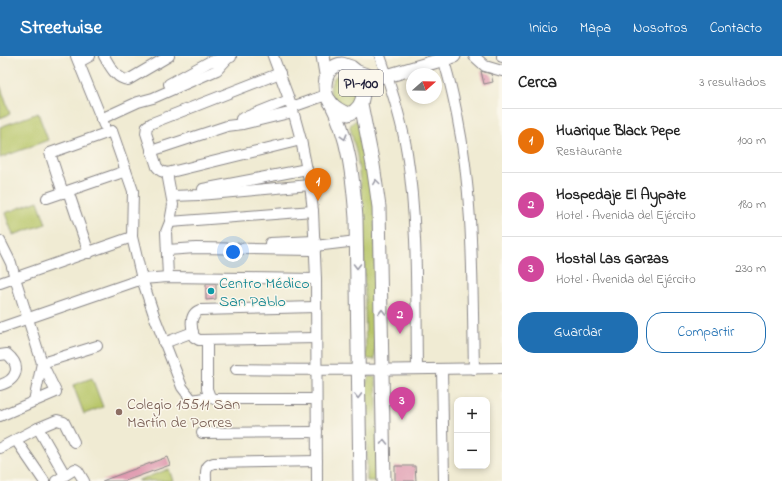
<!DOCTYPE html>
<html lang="es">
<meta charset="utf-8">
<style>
:root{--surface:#fff;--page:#f6f6f6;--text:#222;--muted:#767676;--line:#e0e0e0;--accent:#1f6fb2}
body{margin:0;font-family:"Indie Flower",sans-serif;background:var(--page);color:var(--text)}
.controls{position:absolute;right:12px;bottom:12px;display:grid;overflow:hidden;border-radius:8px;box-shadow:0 2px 6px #0003}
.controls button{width:36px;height:36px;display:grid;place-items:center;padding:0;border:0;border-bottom:1px solid var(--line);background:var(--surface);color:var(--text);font:20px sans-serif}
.compass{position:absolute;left:406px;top:12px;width:36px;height:36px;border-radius:50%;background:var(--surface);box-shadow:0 2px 6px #0003;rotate:70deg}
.you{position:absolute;left:233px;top:196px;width:14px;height:14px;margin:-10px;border:3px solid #fff;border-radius:50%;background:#1a73e8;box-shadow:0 0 0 6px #1a73e833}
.badge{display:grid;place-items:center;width:26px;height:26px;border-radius:50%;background:var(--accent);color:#fff;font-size:13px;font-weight:700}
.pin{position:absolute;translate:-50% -33px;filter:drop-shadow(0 1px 2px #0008)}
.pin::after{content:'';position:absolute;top:21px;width:14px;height:12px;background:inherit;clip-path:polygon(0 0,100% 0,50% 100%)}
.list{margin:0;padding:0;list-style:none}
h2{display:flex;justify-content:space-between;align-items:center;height:52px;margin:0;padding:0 16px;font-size:17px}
h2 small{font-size:13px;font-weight:400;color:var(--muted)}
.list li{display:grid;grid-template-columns:26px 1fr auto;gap:12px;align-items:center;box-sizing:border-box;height:64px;padding:0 16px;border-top:1px solid var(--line)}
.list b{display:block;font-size:15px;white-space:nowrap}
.list p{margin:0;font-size:13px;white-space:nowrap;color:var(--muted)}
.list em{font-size:13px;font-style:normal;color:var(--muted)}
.actions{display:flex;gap:8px;padding:12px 16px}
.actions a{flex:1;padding:9px 0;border:1px solid var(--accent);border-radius:16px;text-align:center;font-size:14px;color:var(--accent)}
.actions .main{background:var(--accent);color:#fff}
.map{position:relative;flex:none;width:502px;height:425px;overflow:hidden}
header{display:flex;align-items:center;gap:24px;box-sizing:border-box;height:56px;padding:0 20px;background:var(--accent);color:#fff}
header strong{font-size:19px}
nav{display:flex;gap:22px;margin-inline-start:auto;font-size:14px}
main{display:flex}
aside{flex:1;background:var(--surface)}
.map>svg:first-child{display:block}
.green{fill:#b8c669;stroke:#6d7452}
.building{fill:#df99af}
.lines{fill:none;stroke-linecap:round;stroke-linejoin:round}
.minor-casing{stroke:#898687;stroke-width:12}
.major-casing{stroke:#898687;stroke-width:15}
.minor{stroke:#fff;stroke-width:10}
.major{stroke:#fff;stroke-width:13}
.oneway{stroke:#9c9ca7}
.culture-dot{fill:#0f9aa8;stroke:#fbf7ec;stroke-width:1.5}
.education-dot{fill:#8d6e63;stroke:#fbf7ec;stroke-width:1.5}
.labels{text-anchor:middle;stroke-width:3;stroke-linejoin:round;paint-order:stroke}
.shield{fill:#fbf7ec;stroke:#636270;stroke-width:1}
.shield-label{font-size:15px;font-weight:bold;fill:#22223b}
.culture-label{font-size:16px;fill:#0d838f;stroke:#fbf7ec;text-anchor:start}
.education-label{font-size:16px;fill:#785e54;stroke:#fbf7ec;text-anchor:start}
</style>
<header>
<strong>Streetwise</strong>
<nav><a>Inicio</a><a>Mapa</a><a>Nosotros</a><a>Contacto</a></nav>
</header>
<main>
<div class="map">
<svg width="502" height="425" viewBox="0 0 502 425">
<rect width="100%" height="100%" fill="#fbf7ec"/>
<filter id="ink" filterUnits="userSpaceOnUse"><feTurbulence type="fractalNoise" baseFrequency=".025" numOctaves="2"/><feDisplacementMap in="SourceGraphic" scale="8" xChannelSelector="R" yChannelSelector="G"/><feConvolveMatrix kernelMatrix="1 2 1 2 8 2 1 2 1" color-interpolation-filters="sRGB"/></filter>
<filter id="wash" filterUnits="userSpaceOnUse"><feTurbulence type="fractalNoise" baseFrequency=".012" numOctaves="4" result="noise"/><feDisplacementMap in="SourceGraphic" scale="16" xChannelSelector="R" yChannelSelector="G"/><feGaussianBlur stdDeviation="0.9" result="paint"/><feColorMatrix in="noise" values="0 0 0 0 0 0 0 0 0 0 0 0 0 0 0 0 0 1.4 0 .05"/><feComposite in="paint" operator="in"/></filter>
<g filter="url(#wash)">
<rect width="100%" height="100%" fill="#f0ebd3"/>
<g class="green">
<path d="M340 18C357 19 359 34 354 47L347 51H343L330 38C331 29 330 22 340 18Z"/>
<path d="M0 29 10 58 0 62Z"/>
<path d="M38 57 48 84 0 102V71Z"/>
<path d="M356 64 360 65 375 149V304L368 303 366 300 363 153 357 100 350 71 351 68Z"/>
<path d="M38 145 46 168 13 179 5 157Z"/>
<path d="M371 320 376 322 381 425H367L366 329 368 322Z"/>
<path d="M92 322 103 351 84 358 73 329Z"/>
<path d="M169 413 173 425H139V424Z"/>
</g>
<g id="blocks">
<g class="building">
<path d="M481 15 491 18 493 26 484 28Z"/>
<path d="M206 228H216V243L206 244Z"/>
<path d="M167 401 170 409 125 425H102Z"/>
<path d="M395 410H415L416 425H395Z"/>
</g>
</g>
</g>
<g filter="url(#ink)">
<use href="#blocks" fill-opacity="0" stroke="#898687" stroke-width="1"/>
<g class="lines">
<defs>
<g id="minor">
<path d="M76 0 104 69"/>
<path d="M104 0C110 10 116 23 128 24L169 0"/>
<path d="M273 0 292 51 301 84 310 129 313 155 316 223 317 425"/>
<path d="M380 0C391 31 402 64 407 97 418 168 416 241 417 313"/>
<path d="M442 0C449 19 453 39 457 59 474 142 472 228 474 313"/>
<path d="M474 0 485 10 502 15"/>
<path d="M502 0V1"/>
<path d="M79 6 90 0"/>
<path d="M280 17 152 67 147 70 146 77 157 111 161 115 167 117 301 84"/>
<path d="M169 28 209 6 231 1"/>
<path d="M292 51 326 39"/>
<path d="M101 63 138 46 153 42 217 14 228 2"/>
<path d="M241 63 289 44"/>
<path d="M151 95 227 70 243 68 293 56"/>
<path d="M167 117 173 149 170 166 166 176 168 221"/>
<path d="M203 133 307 113"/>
<path d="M68 135 89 197"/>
<path d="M63 137 50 97 112 75 133 135 132 181 142 223 155 262 182 331 192 344 210 341"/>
<path d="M172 140 199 139 310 129"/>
<path d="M47 142 126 115"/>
<path d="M170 166 313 155"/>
<path d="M0 185 11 207 15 222 42 307 56 336 0 360"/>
<path d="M270 187 315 185"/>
<path d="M315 190 357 185"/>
<path d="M167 194 196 192 315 194"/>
<path d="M0 227 132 181"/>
<path d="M315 251 200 254C189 258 191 271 194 281L199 284 316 282"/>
<path d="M0 272 142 223 168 221 316 223"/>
<path d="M207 284V333L210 341 214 343H316"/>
<path d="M164 287 193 276"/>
<path d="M0 299 7 298C22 310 17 324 0 329"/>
<path d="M236 313C324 315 413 313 502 312"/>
<path d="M442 313 444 425"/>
<path d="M34 345 42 307 97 290"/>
<path d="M38 372 65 419"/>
<path d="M202 377 317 376"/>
<path d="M16 384 44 425"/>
<path d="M0 392 38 372 57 364 64 366 74 386"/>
<path d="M56 425 75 413 78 415 84 425"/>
<path d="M206 425C206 417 204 409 214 407L317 405"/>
</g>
<g id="major">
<path d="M323 0 326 18"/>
<path d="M342 8C345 9 348 10 351 11 367 22 368 52 348 58 340 55 335 52 330 46 321 33 324 10 342 8Z"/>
<path d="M355 15 372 21 387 20 454 0"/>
<path d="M330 45C349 81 353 122 356 162L360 425"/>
<path d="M361 48 373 109 379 151 384 425"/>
</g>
</defs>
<use href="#minor" class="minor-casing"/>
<use href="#major" class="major-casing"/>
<use href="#minor" class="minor"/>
<use href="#major" class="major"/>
</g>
<defs><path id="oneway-chevron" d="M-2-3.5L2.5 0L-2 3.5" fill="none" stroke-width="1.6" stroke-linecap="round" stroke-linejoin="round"/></defs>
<g class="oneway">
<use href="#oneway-chevron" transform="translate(344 81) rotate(74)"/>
<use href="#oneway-chevron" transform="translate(376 126) rotate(-98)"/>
<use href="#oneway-chevron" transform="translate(357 210) rotate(90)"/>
<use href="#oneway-chevron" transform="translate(382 256) rotate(-91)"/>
<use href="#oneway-chevron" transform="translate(358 340) rotate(89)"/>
<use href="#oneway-chevron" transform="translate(384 386) rotate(-91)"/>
</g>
</g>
<circle class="culture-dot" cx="211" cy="235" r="4"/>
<circle class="education-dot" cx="119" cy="356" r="4"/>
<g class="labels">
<rect class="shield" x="339" y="14" width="44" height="26" rx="3"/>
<g class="shield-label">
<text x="361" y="32">PI-100</text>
</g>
<g class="culture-label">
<text x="219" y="232">Centro Médico<tspan x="219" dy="18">San Pablo</tspan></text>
</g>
<g class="education-label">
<text x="127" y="353">Colegio 15511 San<tspan x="127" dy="18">Martín de Porres</tspan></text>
</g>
</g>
</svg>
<div class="controls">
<button>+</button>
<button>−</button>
</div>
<svg class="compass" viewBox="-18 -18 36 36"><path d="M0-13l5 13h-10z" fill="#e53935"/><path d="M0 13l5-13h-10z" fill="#767676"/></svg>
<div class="you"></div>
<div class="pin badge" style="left:318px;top:145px;background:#e8710a">1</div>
<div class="pin badge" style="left:400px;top:278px;background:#d1479c">2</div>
<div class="pin badge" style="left:402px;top:364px;background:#d1479c">3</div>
</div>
<aside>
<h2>Cerca<small>3 resultados</small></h2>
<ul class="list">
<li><span class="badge" style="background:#e8710a">1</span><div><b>Huarique Black Pepe</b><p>Restaurante</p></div><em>100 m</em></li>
<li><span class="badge" style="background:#d1479c">2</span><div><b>Hospedaje El Aypate</b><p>Hotel · Avenida del Ejército</p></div><em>180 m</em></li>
<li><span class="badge" style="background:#d1479c">3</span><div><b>Hostal Las Garzas</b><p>Hotel · Avenida del Ejército</p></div><em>230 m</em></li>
</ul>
<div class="actions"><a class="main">Guardar</a><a>Compartir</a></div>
</aside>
</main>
